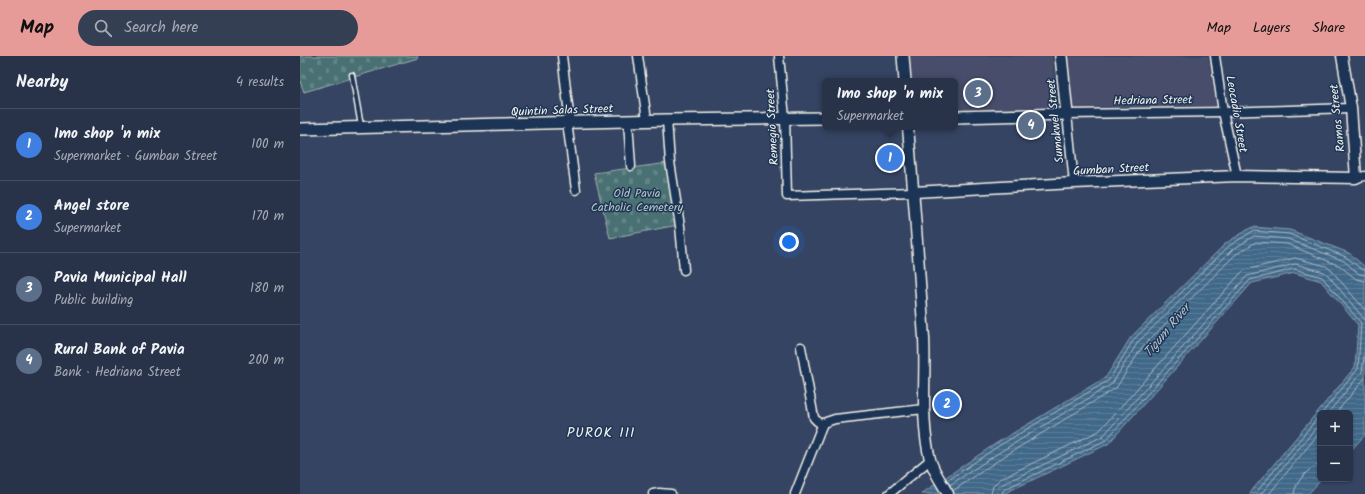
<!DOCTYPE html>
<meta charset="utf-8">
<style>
:root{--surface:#28334a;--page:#343f54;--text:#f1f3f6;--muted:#a5aab5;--line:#444e62;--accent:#e69b98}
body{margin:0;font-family:Kalam,sans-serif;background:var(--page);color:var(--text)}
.controls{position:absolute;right:12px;bottom:12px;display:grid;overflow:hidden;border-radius:6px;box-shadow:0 1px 3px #0004}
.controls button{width:36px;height:36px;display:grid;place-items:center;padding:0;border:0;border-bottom:1px solid var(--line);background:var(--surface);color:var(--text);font:20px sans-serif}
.you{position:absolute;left:489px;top:186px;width:14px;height:14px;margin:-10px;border:3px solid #fff;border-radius:50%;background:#1a73e8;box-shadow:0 0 0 6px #1a73e833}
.badge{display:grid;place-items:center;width:26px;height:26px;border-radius:50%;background:var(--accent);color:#fff;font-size:13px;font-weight:700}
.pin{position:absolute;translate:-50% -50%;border:2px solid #fff;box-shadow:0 1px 4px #0006}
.popup{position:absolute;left:522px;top:22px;width:136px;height:52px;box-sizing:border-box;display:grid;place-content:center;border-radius:6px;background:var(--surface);filter:drop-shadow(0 1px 3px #0005);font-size:13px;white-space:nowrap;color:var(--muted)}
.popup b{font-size:15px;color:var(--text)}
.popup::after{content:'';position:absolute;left:50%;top:100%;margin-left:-8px;border:8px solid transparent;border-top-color:var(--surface)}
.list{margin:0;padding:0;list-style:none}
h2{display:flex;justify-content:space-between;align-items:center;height:52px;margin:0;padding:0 16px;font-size:17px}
h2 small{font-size:13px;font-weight:400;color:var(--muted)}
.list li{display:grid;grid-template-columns:26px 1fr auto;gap:12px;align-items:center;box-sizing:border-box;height:72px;padding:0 16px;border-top:1px solid var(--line)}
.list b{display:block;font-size:15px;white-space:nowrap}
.list p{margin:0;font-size:13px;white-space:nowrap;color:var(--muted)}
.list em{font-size:13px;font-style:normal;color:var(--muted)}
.icon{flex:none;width:22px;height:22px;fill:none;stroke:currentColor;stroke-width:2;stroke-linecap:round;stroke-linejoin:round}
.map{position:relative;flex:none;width:1065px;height:438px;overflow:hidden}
header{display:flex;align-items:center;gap:24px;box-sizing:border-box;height:56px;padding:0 20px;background:var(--accent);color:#111}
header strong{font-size:19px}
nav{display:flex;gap:22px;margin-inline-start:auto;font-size:14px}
.search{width:280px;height:36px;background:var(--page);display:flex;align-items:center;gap:10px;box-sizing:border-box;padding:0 14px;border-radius:22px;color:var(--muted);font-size:15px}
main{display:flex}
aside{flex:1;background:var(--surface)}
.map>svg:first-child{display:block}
.built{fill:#464e6a}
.cemetery{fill:url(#cemetery-stones);stroke:#9eb0ae}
.water{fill:url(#water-rules);stroke:#899eaf}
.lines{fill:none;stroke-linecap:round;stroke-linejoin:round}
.shore{stroke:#acbac2;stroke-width:1}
.service-casing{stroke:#f4f1e8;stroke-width:7}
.minor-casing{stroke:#f4f1e8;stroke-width:11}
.tertiary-casing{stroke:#f4f1e8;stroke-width:13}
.secondary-casing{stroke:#f4f1e8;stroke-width:14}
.service{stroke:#1d3557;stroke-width:4}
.minor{stroke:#1d3557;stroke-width:8}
.tertiary{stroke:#1d3557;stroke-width:10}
.secondary{stroke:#1d3557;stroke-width:11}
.labels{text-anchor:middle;stroke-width:3;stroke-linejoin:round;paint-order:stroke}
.street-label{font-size:12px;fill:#f4f1e8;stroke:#1d3557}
.park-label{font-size:12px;fill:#b8c4bf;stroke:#1d3557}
.water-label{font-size:13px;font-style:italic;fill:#b5c1c7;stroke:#1d3557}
.quarter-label{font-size:14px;letter-spacing:1px;fill:#f4f1e8;stroke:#1d3557}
</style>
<header>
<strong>Map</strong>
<div class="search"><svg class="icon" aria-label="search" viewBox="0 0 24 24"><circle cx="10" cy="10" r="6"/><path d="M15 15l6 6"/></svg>Search here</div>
<nav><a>Map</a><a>Layers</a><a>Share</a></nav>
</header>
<main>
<aside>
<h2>Nearby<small>4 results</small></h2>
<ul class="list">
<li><span class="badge" style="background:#3f7fe0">1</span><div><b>Imo shop 'n mix</b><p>Supermarket · Gumban Street</p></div><em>100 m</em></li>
<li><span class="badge" style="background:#3f7fe0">2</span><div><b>Angel store</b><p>Supermarket</p></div><em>170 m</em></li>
<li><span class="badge" style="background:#5c6f8a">3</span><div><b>Pavia Municipal Hall</b><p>Public building</p></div><em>180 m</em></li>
<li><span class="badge" style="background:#5c6f8a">4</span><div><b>Rural Bank of Pavia</b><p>Bank · Hedriana Street</p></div><em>200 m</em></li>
</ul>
</aside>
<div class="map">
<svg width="1065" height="438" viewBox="0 0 1065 438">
<defs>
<pattern id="cemetery-stones" width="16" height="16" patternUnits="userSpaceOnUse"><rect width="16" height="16" fill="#486f73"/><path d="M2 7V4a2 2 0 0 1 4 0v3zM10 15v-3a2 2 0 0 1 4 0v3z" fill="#638487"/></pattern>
<pattern id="water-rules" width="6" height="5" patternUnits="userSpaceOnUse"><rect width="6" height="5" fill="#416789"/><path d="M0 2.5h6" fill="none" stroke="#5d7d9a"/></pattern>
</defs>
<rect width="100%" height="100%" fill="#354462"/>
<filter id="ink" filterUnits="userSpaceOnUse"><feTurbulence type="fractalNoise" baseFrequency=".025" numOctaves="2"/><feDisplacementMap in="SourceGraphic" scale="8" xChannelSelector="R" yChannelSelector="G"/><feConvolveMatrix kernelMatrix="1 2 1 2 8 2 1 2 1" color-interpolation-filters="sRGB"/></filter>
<g filter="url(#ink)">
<g class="built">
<path d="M606 0H752L757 51 655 54V25H607Z"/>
<path d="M766 0H908L917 50 773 52Z"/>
</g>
<g class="cemetery">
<path d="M0 0H117L118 2 4 36 0 25Z"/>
<path d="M368 107 378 169 310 182 294 117Z"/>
</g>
<path class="water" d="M952 171 990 174 1049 197 1065 211V379L1050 395V357H1020V423H1022L1008 438H949L1055 311 1058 269 1021 225 995 217 952 227 808 388 703 438H621L695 388 806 321 831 281 926 187Z"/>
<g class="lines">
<g class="shore">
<path d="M1028 357 1062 316 1065 294"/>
<path d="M1036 357 1065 322"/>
<path d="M647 425 697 391 809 324 834 283 929 190 953 175 989 178 1046 201 1061 213 1065 214"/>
<path d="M650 429 700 396 812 328 838 286 932 194 954 180 988 183 1044 205 1059 218 1065 219"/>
<path d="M653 435 703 401 816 332 843 290 935 199 956 186 987 188 1040 210 1056 223 1065 225"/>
<path d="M691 438 693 430 700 423 799 375 940 218 945 214 995 202 1026 210 1032 215 1065 254"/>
<path d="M697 438 698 432 703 428 803 380 947 220 995 208 1024 216 1028 219 1065 264"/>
<path d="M702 438 703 435 705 433 806 384 950 224 994 213 1022 221 1061 267 1058 313 1022 357"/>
<path d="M955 438 1020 359"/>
<path d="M961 438 1020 367"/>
<path d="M969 438 1020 376"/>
<path d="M994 438C995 426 1009 411 1020 408"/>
</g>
<defs>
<path id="service" d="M52 19 61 70"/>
<g id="minor">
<path d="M262 0 270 66"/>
<path d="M338 0 347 64"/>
<path d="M479 0 485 62 487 140 614 136"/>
<path d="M915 0 923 56 937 120"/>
<path d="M367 64 370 106 380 170 384 214"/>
<path d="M328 65 331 110"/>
<path d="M267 66 276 134"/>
<path d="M1056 122 1065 120"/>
<path d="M774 127 767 58 923 56 1051 52"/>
<path d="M501 291 514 362 517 365 522 369"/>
<path d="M353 438 359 437 371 438"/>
<path d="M495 438 523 367 535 363 624 353"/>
<path d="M589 438 630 404"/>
</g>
<g id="tertiary">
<path d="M608 71C614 141 619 212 624 282 626 323 620 364 630 403 633 415 642 427 648 438"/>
<path d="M614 136 774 127 937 120 1056 122 1051 52 1042 0"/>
</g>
<g id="secondary">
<path d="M603 0 605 25"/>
<path d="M655 61 767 58 761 0"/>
<path d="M0 73 367 64 525 62"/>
</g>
</defs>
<use href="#service" class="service-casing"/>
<use href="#minor" class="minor-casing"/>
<use href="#tertiary" class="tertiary-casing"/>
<use href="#secondary" class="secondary-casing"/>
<use href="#service" class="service"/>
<use href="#minor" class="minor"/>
<use href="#tertiary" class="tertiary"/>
<use href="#secondary" class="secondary"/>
</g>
</g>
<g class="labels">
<g class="street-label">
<text transform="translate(853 44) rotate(-1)" y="4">Hedriana Street</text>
<text transform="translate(262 54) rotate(-2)" y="4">Quintin Salas Street</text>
<text transform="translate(937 58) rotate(80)" y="4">Leocadio Street</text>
<text transform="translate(1037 62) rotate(-96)" y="4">Ramos Street</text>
<text transform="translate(755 65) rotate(-96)" y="4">Sumakwel Street</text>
<text transform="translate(472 71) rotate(-93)" y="4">Remegio Street</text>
<text transform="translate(811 113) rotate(-3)" y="4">Gumban Street</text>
</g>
<g class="park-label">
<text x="337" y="141">Old Pavia<tspan x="337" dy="14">Catholic Cemetery</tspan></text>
</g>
<g class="water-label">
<text transform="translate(866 274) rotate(-50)" y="5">Tigum River</text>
</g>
<g class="quarter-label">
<text x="301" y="381">PUROK III</text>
</g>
</g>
</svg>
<div class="controls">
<button>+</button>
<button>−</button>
</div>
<div class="you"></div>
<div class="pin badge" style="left:590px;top:102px;background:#3f7fe0">1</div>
<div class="popup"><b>Imo shop 'n mix</b>Supermarket</div>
<div class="pin badge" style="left:647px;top:348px;background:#3f7fe0">2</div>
<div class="pin badge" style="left:678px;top:37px;background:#5c6f8a">3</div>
<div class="pin badge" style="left:731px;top:69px;background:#5c6f8a">4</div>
</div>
</main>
